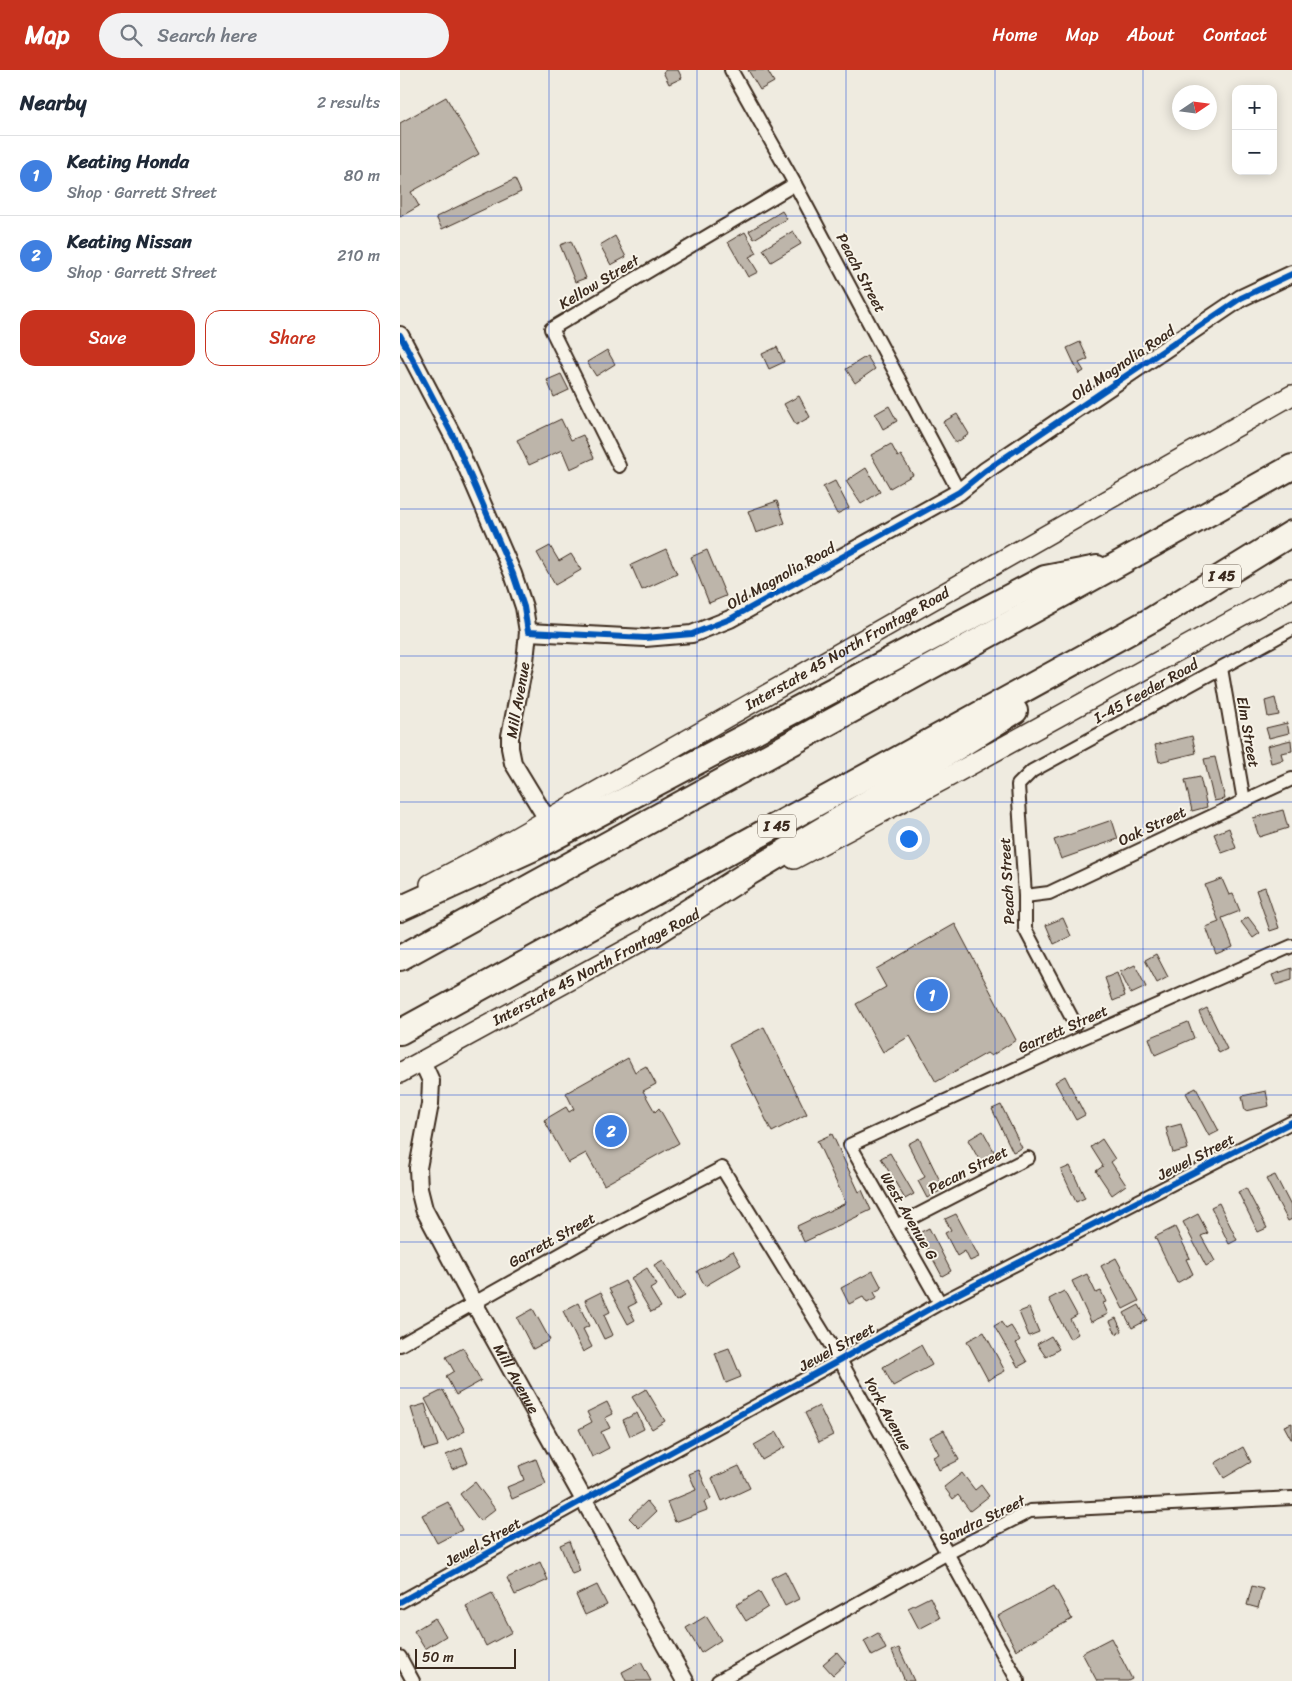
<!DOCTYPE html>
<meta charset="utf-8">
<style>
:root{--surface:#fff;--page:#f2f2f3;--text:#1f2937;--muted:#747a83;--line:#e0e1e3;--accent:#c8321e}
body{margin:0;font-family:Sriracha,sans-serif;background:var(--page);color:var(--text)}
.controls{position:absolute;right:15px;top:15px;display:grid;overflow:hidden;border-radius:10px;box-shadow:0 2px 12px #0003}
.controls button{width:45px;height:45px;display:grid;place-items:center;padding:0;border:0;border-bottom:1px solid var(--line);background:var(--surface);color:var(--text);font:25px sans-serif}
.compass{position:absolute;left:772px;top:15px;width:45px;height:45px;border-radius:50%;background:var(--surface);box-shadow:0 2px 12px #0003;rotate:77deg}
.scale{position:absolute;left:15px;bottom:12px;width:101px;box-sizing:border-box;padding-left:5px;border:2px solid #3b2a1e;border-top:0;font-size:14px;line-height:18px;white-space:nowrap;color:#3b2a1e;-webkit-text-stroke:4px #f7f3e8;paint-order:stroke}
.you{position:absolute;left:508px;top:768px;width:18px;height:18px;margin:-12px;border:4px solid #fff;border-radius:50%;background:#1a73e8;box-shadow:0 0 0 8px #1a73e833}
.badge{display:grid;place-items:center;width:32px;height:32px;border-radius:50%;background:var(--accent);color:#fff;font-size:16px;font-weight:700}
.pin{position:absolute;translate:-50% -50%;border:2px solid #fff;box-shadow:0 1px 5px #0006}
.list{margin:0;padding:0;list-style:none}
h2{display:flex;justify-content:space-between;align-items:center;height:65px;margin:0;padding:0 20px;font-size:21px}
h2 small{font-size:16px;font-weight:400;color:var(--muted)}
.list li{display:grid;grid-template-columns:32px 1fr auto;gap:15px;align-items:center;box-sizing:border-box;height:80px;padding:0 20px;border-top:1px solid var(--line)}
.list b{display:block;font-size:19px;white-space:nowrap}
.list p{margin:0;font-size:16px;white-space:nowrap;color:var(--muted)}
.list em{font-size:16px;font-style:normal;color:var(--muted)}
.actions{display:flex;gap:10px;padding:15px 20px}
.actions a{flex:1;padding:11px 0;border:1px solid var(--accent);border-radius:15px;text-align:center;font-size:18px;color:var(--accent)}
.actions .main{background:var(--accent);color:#fff}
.icon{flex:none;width:28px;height:28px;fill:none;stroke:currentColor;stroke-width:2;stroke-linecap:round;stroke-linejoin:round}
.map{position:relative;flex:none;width:892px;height:1611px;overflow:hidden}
header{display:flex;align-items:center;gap:30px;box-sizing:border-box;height:70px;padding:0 25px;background:var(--accent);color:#fff}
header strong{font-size:24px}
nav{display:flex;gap:28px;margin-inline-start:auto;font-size:18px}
.search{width:350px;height:45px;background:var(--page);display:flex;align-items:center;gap:12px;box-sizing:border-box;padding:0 18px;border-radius:28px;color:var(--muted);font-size:19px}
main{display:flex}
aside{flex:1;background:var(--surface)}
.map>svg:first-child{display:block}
.building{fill:#bdb5aa;stroke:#3b2a1e}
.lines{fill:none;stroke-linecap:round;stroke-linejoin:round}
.minor-casing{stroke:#3b2a1e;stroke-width:16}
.tertiary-casing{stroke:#3b2a1e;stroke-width:20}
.secondary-casing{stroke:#3b2a1e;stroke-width:22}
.motorway-casing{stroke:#3b2a1e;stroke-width:28}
.minor{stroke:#f7f3e8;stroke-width:12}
.tertiary{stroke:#f7f3e8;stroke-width:16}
.secondary{stroke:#f7f3e8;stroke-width:19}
.motorway{stroke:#f7f3e8;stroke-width:24}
.cycleway-casing{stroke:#f7f3e8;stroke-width:9}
.cycleway{stroke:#0057b8;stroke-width:6}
.grid{fill:none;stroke:#1d4ed8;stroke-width:1;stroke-opacity:0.55}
.labels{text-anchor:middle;stroke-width:4;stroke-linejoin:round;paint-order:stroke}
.shield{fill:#f7f3e8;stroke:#73665b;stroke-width:1}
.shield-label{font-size:14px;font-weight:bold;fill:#3b2a1e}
.street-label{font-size:15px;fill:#3b2a1e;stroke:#f7f3e8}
</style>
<header>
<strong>Map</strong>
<div class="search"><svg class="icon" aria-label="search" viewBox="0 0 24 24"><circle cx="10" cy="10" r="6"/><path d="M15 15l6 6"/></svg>Search here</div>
<nav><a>Home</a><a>Map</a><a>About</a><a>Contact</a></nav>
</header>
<main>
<aside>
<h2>Nearby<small>2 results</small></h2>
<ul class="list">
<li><span class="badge" style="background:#3f7fe0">1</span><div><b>Keating Honda</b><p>Shop · Garrett Street</p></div><em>80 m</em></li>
<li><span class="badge" style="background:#3f7fe0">2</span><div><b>Keating Nissan</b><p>Shop · Garrett Street</p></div><em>210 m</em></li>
</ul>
<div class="actions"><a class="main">Save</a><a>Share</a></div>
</aside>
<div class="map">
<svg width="892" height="1611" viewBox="0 0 892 1611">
<rect width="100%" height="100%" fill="#efebe0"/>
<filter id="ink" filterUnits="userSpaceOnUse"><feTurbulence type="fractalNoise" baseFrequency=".02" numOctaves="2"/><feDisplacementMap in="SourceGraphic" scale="10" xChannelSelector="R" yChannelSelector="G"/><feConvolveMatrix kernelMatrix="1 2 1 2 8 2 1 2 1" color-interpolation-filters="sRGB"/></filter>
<g filter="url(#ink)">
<g class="building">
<path d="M266 0H278L282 8 269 14 263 2Z"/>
<path d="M348 0H367L374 12 360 20Z"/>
<path d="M46 27 79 84 11 122 19 136 0 147V53Z"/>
<path d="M115 109 121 122 42 159 36 147Z"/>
<path d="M382 141 387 149 354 169 349 161Z"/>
<path d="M393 161 401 174 371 192 363 179Z"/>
<path d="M345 162 357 183 349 187 358 202 348 207 328 172Z"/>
<path d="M215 166 226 187 211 195 200 175Z"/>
<path d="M171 171 186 208 175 212 160 175Z"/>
<path d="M680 272 688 289 679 293 684 301 679 304 667 278Z"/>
<path d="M377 277 384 292 369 299 362 284Z"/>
<path d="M207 280 215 294 196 306 187 292Z"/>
<path d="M467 286 475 299 455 313 446 299Z"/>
<path d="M161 304 169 320 154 327 147 310Z"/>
<path d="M399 326 410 347 396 355 384 334Z"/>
<path d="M489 336 497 351 483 359 475 344Z"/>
<path d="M557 344 569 364 556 373 543 352Z"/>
<path d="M161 349 171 370 183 365 194 388 170 399 162 380 129 395 117 370Z"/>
<path d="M491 374 498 387 501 385 513 405 490 418 471 385Z"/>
<path d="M466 398 480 422 461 434 446 411Z"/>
<path d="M435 411 449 438 437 444 423 417Z"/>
<path d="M377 431 385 453 356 463 348 441Z"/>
<path d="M150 476 159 491 171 484 181 500 155 515 137 483Z"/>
<path d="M266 479 277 504 242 520 231 495Z"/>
<path d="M307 480 326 526 309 533 291 487Z"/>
<path d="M875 628 879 645 868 647 865 631Z"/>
<path d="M887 653 889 663 869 668 866 658Z"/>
<path d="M792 666 796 683 759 692 755 675Z"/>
<path d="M891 670 892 681 881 683 883 690 871 693 867 676Z"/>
<path d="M815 687 825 729 814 731 804 689Z"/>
<path d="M800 707 807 737 792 741 785 710Z"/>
<path d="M883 740 888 758 859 767 853 748Z"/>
<path d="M712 750 718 769 661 789 654 770Z"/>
<path d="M829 758 836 778 822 783 814 764Z"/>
<path d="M822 809 829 825 833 824 840 841 822 848 833 877 816 884 806 857 819 852 805 815Z"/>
<path d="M865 817 879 858 870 861 856 820Z"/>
<path d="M848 847 860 863 853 868 841 852Z"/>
<path d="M663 848 671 866 654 874 646 855Z"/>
<path d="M555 854 616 970 591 986 587 983 536 1012 510 966 483 982 456 934 486 917 476 899Z"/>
<path d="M756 884 768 907 757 913 745 890Z"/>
<path d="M735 895 746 917 731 924 720 902Z"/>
<path d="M892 898V910L876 915 872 905Z"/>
<path d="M717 903 725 926 713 931 705 908Z"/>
<path d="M807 938 827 979 819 983 799 942Z"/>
<path d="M788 952 794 968 755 985 749 968Z"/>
<path d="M364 957 407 1044 372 1062 329 975Z"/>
<path d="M228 988 235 1002 246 996 256 1014 243 1021 255 1042 259 1038 279 1073 204 1115 186 1083 168 1093 144 1050 166 1037 169 1042 174 1039 166 1023Z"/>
<path d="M665 1006 685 1045 676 1050 655 1012Z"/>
<path d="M796 1018 819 1061 809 1066 786 1023Z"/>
<path d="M866 1021 869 1036 845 1041 842 1026Z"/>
<path d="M601 1035 622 1078 613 1082 592 1039Z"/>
<path d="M781 1054 788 1079 773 1083 766 1058Z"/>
<path d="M583 1061 596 1085 581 1093 568 1070Z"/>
<path d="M432 1064 459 1122 462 1120 471 1140 404 1172 397 1156 446 1133 417 1071Z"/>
<path d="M519 1068 544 1119 527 1128 518 1111 525 1107 508 1074Z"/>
<path d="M702 1069 715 1089 711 1092 726 1115 712 1125 696 1101 703 1096 691 1077Z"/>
<path d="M490 1083 514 1124 505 1129 481 1088Z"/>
<path d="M670 1096 685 1128 676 1132 661 1100Z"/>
<path d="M875 1105 892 1138V1149L888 1151 866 1109Z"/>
<path d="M846 1118 867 1158 858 1162 838 1122Z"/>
<path d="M819 1133 837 1170 829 1174 811 1137Z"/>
<path d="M556 1144 579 1187 570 1191 565 1181 557 1186 545 1163 551 1160 545 1149Z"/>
<path d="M798 1144 808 1163 801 1166 815 1191 806 1196 783 1152Z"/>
<path d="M775 1157 790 1188 786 1189 793 1204 777 1213 755 1167Z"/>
<path d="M529 1158 551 1201 542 1206 519 1163Z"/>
<path d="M333 1181 341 1195 305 1216 297 1201Z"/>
<path d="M716 1188 739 1231 723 1239 701 1196Z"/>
<path d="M263 1190 285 1226 276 1231 254 1195Z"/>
<path d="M247 1198 257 1215 250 1219 261 1237 251 1242 231 1208Z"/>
<path d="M473 1201 482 1218 474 1222 477 1228 467 1233 463 1227 449 1234 441 1218Z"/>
<path d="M687 1204 696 1223 701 1221 706 1232 703 1233 708 1244 691 1252 672 1211Z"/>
<path d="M225 1211 236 1233 228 1237 235 1250 228 1254 209 1219Z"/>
<path d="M664 1221 677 1245 670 1249 678 1264 670 1269 649 1229Z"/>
<path d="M201 1222 210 1242 204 1245 213 1265 204 1269 185 1230Z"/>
<path d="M178 1233 189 1256 183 1259 192 1277 183 1282 163 1241Z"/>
<path d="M739 1235 747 1250 732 1258 724 1243Z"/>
<path d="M629 1238 639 1262 629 1266 619 1242Z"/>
<path d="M133 1239 150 1270 133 1279 117 1248Z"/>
<path d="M716 1248 722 1261 716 1264 710 1251Z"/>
<path d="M601 1252 606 1259 611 1256 620 1270 616 1273 627 1292 618 1297 594 1256Z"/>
<path d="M584 1262 605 1301 588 1310 567 1271Z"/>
<path d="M651 1266 659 1279 646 1287 637 1274Z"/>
<path d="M521 1275 532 1295 493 1316 483 1297Z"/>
<path d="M63 1278 81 1311 56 1325 46 1306 54 1301 46 1287Z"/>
<path d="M329 1278 341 1307 326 1313 315 1283Z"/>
<path d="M246 1319 265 1351 252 1359 232 1327Z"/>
<path d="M43 1320 65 1361 47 1371 25 1329Z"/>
<path d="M207 1332 213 1344 205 1348 210 1358 201 1362 209 1378 192 1387 179 1359 192 1352 187 1342Z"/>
<path d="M25 1334 38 1376 24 1380 11 1338Z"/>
<path d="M419 1336 433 1365 419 1372 405 1343Z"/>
<path d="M237 1343 244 1359 230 1366 223 1350Z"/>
<path d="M892 1353V1369H891L884 1356Z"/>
<path d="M544 1360 559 1390 539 1400 533 1387 539 1384 530 1367Z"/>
<path d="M377 1362 385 1377 362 1390 354 1375Z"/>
<path d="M843 1377 851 1392 824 1408 815 1393Z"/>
<path d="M62 1378 68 1393 52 1399 46 1385Z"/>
<path d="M136 1389 146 1414 112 1429 107 1417 124 1410 119 1396Z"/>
<path d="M339 1396 350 1418 322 1431 312 1408Z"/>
<path d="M299 1400 311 1429 304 1432 307 1440 275 1452 267 1432 296 1420 289 1404Z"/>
<path d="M562 1403 575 1420 581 1415 589 1426 570 1441 558 1425 553 1429 544 1417Z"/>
<path d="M75 1412 95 1439 80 1451 60 1424Z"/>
<path d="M247 1431 256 1442 239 1458 229 1448Z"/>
<path d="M48 1432 62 1460 37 1473 22 1445Z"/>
<path d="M169 1471 180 1501 172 1504 160 1475Z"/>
<path d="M140 1492 148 1510 115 1525 107 1508Z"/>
<path d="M385 1501 399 1529 385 1536 371 1508Z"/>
<path d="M197 1515 207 1535 185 1545 176 1525Z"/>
<path d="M654 1516 672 1549 616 1580 598 1546Z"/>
<path d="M852 1516 863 1519 858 1538 847 1535Z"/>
<path d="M359 1521 368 1537 346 1551 336 1535Z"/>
<path d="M92 1523 112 1562 86 1576 66 1536Z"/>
<path d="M530 1527 540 1548 519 1559 508 1538Z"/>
<path d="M306 1546 321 1570 301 1583 286 1558Z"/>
<path d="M35 1548 46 1566 25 1579 14 1561Z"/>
<path d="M478 1563 486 1579 472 1586 464 1571Z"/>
<path d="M711 1568 732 1609 728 1611H697L682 1583Z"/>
<path d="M499 1578 514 1611H505L492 1581Z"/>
<path d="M437 1582 446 1593 433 1605 423 1594Z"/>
<path d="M241 1592 251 1611H226L222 1602Z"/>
</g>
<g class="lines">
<defs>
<g id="minor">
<path d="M331 0 395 114 559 422"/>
<path d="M219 396 151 259 395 114"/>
<path d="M821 598 844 731"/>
<path d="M625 826 649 823 844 731 892 709"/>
<path d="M675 954 625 859V826L618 715 632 701 892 559"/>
<path d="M496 1156 628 1088"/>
<path d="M540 1233 450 1075 682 968 892 876"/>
<path d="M0 1275 207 1158 322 1098 440 1290 618 1611"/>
<path d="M0 1532 185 1429 440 1290 540 1233 892 1052"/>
<path d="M0 1587 13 1611"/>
<path d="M318 1611 546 1484 630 1441 892 1428"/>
</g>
<g id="tertiary">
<path d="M0 265 54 368 113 504 124 537 128 562 245 568 292 564 330 549 559 422 585 401 841 228 892 204"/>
<path d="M128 562 125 591 110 666V678L113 693 147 749"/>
<path id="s1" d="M22 991 31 1011 30 1034 18 1098 19 1119 24 1139 74 1233 285 1611"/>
</g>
<g id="secondary">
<path d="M394 789 543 710 892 518"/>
<path id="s2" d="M30 814 85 785 892 325"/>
<path d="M0 1003 264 859"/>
</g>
<g id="motorway">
<path d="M0 839 134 778 645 508 697 498"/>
<path d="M253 864 349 803 482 724 615 641"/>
<path d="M0 888 718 494 892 397"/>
<path d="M0 962 753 549 892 463"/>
</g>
</defs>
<use href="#minor" class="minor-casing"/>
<use href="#tertiary" class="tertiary-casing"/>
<use href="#secondary" class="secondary-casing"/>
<use href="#motorway" class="motorway-casing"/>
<use href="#minor" class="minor"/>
<use href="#tertiary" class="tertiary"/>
<use href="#secondary" class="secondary"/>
<use href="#motorway" class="motorway"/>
<defs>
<g id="cycleway">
<path d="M0 265 54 368 113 504 124 537 128 562 245 568 292 564 330 549 559 422 585 401 841 228 892 204"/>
<path d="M0 1532 185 1429 440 1290 540 1233 892 1052"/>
</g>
</defs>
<use href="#cycleway" class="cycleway-casing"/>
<use href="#cycleway" class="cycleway"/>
</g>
</g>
<path class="grid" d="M149 0V1611M297 0V1611M446 0V1611M595 0V1611M743 0V1611M0 146H892M0 293H892M0 439H892M0 586H892M0 732H892M0 879H892M0 1025H892M0 1172H892M0 1318H892M0 1465H892"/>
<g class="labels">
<g class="shield">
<rect x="803" y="494.5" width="38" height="23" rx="4"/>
<rect x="358" y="744.5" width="38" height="23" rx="4"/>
</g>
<g class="shield-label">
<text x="822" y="511">I 45</text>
<text x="377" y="761">I 45</text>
</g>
<g class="street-label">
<text transform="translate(461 203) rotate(62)" y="5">Peach Street</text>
<text transform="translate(199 212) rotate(-31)" y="5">Kellow Street</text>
<text transform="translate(723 293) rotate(-34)" y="5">Old Magnolia Road</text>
<text transform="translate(381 506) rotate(-29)" y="5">Old Magnolia Road</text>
<text dy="5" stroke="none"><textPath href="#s2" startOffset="479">Interstate 45 North Frontage Road</textPath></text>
<text transform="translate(746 621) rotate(-29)" y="5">I-45 Feeder Road</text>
<text transform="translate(118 630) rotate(-80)" y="5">Mill Avenue</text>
<text transform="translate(848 662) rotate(80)" y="5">Elm Street</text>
<text transform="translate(752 756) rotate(-25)" y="5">Oak Street</text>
<text transform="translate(607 811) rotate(-93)" y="5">Peach Street</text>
<text transform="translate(196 897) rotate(-28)" y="5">Interstate 45 North Frontage Road</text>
<text transform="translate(663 959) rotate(-24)" y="5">Garrett Street</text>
<text transform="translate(796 1087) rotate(-27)" y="5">Jewel Street</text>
<text transform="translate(568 1100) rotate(-27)" y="5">Pecan Street</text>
<text transform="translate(509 1146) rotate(60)" y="5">West Avenue G</text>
<text transform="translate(152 1170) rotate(-29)" y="5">Garrett Street</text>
<text transform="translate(437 1277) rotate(-29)" y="5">Jewel Street</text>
<text dy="5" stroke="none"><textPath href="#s1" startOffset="345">Mill Avenue</textPath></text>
<text transform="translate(488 1344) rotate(61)" y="5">York Avenue</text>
<text transform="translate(582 1450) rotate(-26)" y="5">Sandra Street</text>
<text transform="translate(83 1472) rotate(-29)" y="5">Jewel Street</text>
</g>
</g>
</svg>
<div class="controls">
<button>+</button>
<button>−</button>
</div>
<svg class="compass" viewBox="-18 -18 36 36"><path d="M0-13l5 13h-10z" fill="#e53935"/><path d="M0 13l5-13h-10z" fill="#747a83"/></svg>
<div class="scale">50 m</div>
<div class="you"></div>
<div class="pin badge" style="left:532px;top:925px;background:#3f7fe0">1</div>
<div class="pin badge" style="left:211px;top:1061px;background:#3f7fe0">2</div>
</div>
</main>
